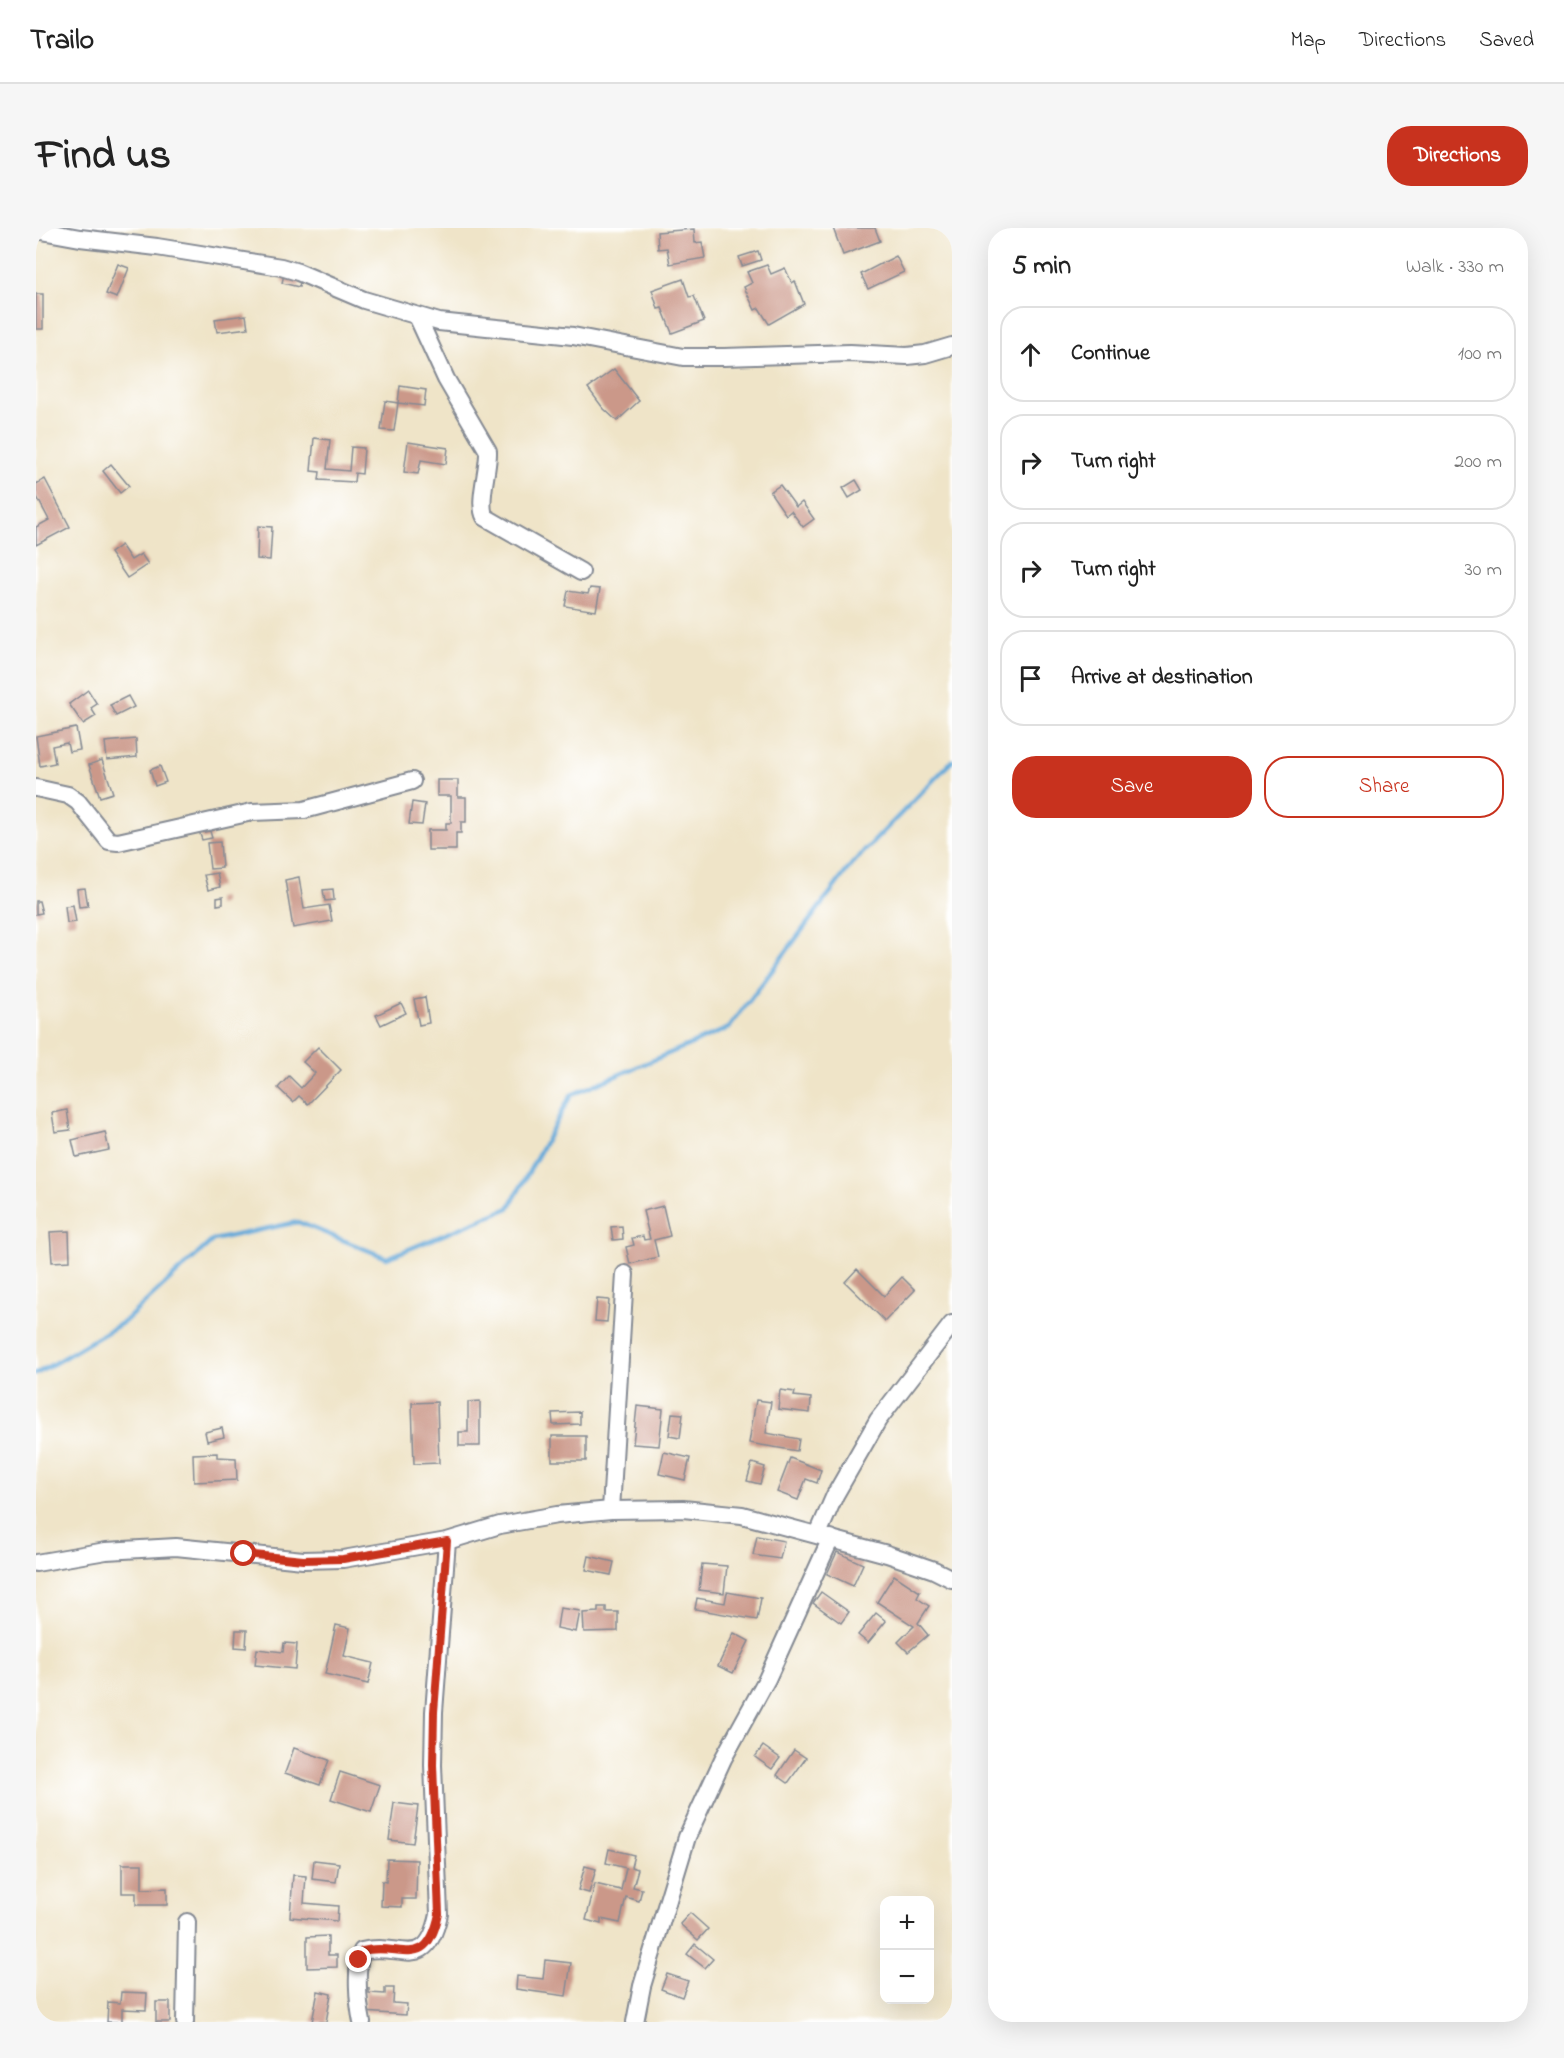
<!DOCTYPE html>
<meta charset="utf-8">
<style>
:root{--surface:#fff;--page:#f6f6f6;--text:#222;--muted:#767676;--line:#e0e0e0;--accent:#c8321e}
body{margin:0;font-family:"Indie Flower",sans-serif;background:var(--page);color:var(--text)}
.controls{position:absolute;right:18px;bottom:18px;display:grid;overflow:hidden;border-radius:12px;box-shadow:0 6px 24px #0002}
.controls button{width:54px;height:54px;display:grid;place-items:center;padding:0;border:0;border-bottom:2px solid var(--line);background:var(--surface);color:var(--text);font:30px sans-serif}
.stop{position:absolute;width:18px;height:18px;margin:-14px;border:4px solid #c8321e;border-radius:50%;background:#fff}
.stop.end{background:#c8321e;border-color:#fff;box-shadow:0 2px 6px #0008}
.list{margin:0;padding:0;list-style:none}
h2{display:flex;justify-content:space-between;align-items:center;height:78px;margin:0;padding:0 24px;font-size:26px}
h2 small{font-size:20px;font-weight:400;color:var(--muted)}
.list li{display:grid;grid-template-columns:39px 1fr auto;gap:18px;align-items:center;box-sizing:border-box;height:96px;margin:0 12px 12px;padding:0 12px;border:2px solid var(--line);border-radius:24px}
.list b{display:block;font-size:22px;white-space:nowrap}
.list em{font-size:20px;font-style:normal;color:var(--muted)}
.actions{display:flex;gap:12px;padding:18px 24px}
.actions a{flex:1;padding:14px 0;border:2px solid var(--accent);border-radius:24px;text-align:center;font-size:21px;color:var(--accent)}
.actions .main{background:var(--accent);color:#fff}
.icon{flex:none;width:33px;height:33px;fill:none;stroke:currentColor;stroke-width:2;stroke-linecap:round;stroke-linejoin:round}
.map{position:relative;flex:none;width:916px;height:1794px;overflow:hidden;border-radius:24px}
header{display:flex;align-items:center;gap:36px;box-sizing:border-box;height:84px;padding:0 30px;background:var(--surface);border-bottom:2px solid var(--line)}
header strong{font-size:28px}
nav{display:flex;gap:33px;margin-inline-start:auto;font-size:21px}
.intro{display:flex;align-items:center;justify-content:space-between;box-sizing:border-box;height:144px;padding:0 36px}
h1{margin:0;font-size:42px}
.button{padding:15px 27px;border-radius:24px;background:var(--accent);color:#fff;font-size:21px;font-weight:700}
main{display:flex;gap:36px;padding:0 36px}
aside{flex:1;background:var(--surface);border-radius:24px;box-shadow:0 6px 24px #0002}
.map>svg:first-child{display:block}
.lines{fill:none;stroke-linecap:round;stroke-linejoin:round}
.stream{stroke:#64a9d9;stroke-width:4.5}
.building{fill:#cb9889}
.minor-casing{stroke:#858a93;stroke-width:20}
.minor{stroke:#fff;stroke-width:16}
.route{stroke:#c8321e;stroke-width:8}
</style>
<header>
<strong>Trailo</strong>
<nav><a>Map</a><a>Directions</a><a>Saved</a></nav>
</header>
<div class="intro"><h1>Find us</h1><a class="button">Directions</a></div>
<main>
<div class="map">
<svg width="916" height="1794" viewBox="0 0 916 1794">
<rect width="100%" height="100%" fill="#fff"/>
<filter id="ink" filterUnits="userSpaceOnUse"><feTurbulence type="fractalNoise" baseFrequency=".0167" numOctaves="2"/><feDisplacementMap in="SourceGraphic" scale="12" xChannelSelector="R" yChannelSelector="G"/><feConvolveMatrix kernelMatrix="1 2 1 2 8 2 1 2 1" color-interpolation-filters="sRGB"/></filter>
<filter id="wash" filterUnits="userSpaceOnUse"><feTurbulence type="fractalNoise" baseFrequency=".008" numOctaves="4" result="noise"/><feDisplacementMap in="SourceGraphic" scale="24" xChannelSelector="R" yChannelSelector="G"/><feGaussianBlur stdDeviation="1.35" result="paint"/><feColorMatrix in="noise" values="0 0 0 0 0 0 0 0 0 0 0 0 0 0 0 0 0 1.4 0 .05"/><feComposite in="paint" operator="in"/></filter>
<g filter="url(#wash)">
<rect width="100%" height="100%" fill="#efe4c8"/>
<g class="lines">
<path class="stream" d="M0 1146 88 1094 177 1012 262 994 351 1030 473 980 535 867 693 800 815 637 916 533"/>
</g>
<g id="blocks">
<g class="building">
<path d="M797 0H839L844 13 807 27Z"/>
<path d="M658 1 659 15 666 14 669 30 634 36 631 20 622 21 621 4Z"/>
<path d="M722 23 725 32 706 38 703 29Z"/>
<path d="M860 28 868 44 832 61 825 46Z"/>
<path d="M82 36 93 40 81 70 70 66Z"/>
<path d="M731 37 735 46 749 40 756 55 759 53 768 76 733 96 723 80 719 82 708 59 716 55 711 44Z"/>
<path d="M248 46 265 49 263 59 246 55Z"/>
<path d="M647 51 653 69 658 68 668 93 636 105 626 80 622 81 616 62Z"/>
<rect x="0" y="66" width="7" height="35"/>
<path d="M210 87 212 100 181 104 179 91Z"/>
<path d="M578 141 603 173 581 193 567 180 552 160Z"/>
<path d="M364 158 390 162 388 178 362 175Z"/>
<path d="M349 173 362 175 358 203 345 202Z"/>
<path d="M278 210 294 212 291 241 313 243 315 219 328 220 326 246 319 245 318 254 283 252 284 244 275 243Z"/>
<path d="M372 214 412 220 410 236 385 232 382 246 368 244Z"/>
<path d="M75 236 93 258 84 265 67 243Z"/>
<path d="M9 251 34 299 0 317V299L13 292 1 269H0V256Z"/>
<path d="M820 252 826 262 813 270 807 260Z"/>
<path d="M744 257 760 279 766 274 778 291 767 299 755 283 750 287 734 264Z"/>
<path d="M222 298 236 299 234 332 221 331Z"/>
<path d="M85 317 95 332 105 326 112 336 91 350 74 325Z"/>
<path d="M554 360 564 361 560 383 529 378 532 363 552 366Z"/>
<path d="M52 462 61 476 55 480 60 488 47 496 33 476Z"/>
<path d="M92 468 98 479 80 488 74 477Z"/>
<path d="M40 500 44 522 33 524 31 515 16 518 19 535 4 538 0 508Z"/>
<path d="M100 511 101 529 71 532 69 514Z"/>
<path d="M66 532 77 565 64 569 53 537Z"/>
<path d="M124 538 130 554 119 558 114 542Z"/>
<path d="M401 552H422V569H430V594H425V605H420V622H392V602H410V595H415V568H401Z"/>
<path d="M376 574 389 576 386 597 373 596Z"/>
<path d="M173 600 176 610 166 612 163 603Z"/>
<path d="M184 614 186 640 174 641 171 615Z"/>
<path d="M181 645 184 659 172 662 168 647Z"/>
<path d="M263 649 268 681 293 677 296 693 257 700 249 652Z"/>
<path d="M49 660 52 678 43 679 41 661Z"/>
<path d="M297 661 298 672 289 673 287 662Z"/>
<path d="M187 669V676L181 677V670Z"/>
<path d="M0 673H3L6 685 0 686Z"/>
<path d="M37 677 40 694 31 695 29 678Z"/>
<path d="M389 769 393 795 383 797 378 771Z"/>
<path d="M365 775 370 785 345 797 340 787Z"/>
<path d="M282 819 305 842 272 876 263 868 257 874 242 860 253 848 265 860 279 845 267 834Z"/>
<path d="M31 882 34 902 19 904 16 885Z"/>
<path d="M69 904 73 922 40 929 36 912Z"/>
<path d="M627 978 634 1008 618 1012 622 1029 594 1036 590 1019 598 1017 596 1010 607 1008 608 1012 614 1011 607 983Z"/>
<path d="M586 998 587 1011 577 1012 575 999Z"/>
<path d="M33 1003 34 1033 16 1034 14 1004Z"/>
<path d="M821 1041 848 1068 866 1049 879 1062 849 1093 809 1054Z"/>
<path d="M561 1071 573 1072 571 1094 559 1093Z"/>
<path d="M744 1162 759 1164 758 1168 775 1170 774 1185 742 1181Z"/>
<path d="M720 1172 735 1174 730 1205 763 1211 761 1223 713 1215Z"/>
<path d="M444 1173V1218H423V1204H432V1174Z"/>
<path d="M401 1174 403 1235 378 1236 376 1175Z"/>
<path d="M601 1178 627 1181 623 1218 597 1216Z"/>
<path d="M544 1184V1196L517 1197 516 1185Z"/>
<path d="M636 1185 647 1186 644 1210 633 1208Z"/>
<path d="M186 1200 188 1209 171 1213 169 1204Z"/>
<rect x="516" y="1208" width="34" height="25"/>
<path d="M628 1224 654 1230 649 1252 623 1246Z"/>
<path d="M181 1225V1229L200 1230 201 1252 158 1254 157 1226Z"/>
<path d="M754 1230 785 1242 781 1255 770 1251 762 1272 741 1264Z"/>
<path d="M716 1235 729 1239 724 1256 711 1253Z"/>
<path d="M721 1308 748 1313 744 1331 717 1327Z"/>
<path d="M801 1324 827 1336 817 1358 791 1346Z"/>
<path d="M553 1328 578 1334 575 1347 550 1342Z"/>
<path d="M666 1336 691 1338 688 1365 663 1362Z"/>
<path d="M858 1347 884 1364 881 1370 893 1378 882 1395 892 1407 872 1424 862 1414 878 1398 841 1374Z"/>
<path d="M691 1364 725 1370 721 1392 659 1381 661 1370 689 1375Z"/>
<path d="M785 1364 813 1384 805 1395 777 1375Z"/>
<path d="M562 1379H570V1384H582V1403L548 1404 547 1385 562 1384Z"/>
<path d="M524 1380 544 1383 540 1404 521 1400Z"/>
<path d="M840 1385 850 1393 832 1415 822 1407Z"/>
<path d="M300 1397 314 1400 308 1428 337 1435 332 1456 289 1446Z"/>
<path d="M200 1402H211L210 1420 199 1419Z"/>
<path d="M698 1405 713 1413 697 1445 682 1438Z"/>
<path d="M248 1415 261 1416 259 1441 219 1437 221 1421 247 1424Z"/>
<path d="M727 1518 744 1530 736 1541 719 1529Z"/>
<path d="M258 1520 293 1532 284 1557 249 1545Z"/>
<path d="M758 1522 770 1530 752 1555 741 1547Z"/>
<path d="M304 1544 344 1557 335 1584 295 1571Z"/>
<path d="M358 1575 382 1578 377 1615 353 1612Z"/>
<path d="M573 1621 598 1627 595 1639 602 1641 597 1659 606 1661 603 1673 590 1669 584 1695 565 1691V1696L550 1692 559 1656 585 1662 590 1640 570 1635Z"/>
<path d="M351 1631 381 1632 380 1671H366V1679L345 1678 346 1653 350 1654Z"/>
<path d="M278 1632 303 1635 300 1654 276 1651Z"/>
<path d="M86 1636H106V1661L131 1660V1677H100V1665H86Z"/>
<path d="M549 1638 560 1641 553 1665 542 1662Z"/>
<path d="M257 1647 270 1648 268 1675 302 1678 301 1693 254 1689Z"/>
<path d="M654 1685 672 1701 662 1712 644 1696Z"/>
<path d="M292 1708V1727H301V1739L271 1740V1709Z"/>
<path d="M659 1716 677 1731 669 1740 651 1726Z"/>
<path d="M509 1732 535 1735 530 1768 480 1761 481 1748 507 1751Z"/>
<path d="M631 1746 652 1753 646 1769 625 1761Z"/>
<path d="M330 1760H333V1765L349 1766V1760H358L357 1775 371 1776 370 1787 328 1784Z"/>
<path d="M282 1763 295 1766 290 1794H276Z"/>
<path d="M85 1764 111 1765 110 1782 86 1781V1794H71L72 1774 84 1775Z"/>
<rect x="120" y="1774" width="14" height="20"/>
</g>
</g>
</g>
<g filter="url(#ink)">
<use href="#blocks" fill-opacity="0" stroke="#858a93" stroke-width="1.5"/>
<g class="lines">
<defs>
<g id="minor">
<path d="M0 2 44 10 121 19 245 39 262 44 328 72 403 94 537 108 647 129H688L814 125 871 128 889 126 916 118"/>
<path d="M381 88 410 151 452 223C453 241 441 275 449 289L545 344"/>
<path d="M0 560 32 567 42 574 73 613 82 614 216 584 268 582 376 553"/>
<path d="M575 1282 589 1046"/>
<path d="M782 1306 799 1267 842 1192 916 1096"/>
<path d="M0 1335 70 1323 140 1319 267 1332 307 1331 411 1313 464 1297 521 1287 575 1282 647 1281 706 1287 851 1326 898 1342 916 1351"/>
<path d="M149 1794 151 1694"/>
<path d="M326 1794C322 1775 319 1741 326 1723 364 1713 390 1747 403 1686L397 1537 398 1484 411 1313"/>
<path d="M599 1794 606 1758 651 1609 687 1531 731 1451 795 1310"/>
</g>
</defs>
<use href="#minor" class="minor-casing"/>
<use href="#minor" class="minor"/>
</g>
</g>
<g class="lines" filter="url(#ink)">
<path class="route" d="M208 1326 267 1332 307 1331 411 1313 398 1484 397 1537 403 1686C390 1746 364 1713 326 1723L323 1732"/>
</g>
</svg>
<div class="controls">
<button>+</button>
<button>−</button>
</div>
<div class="stop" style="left:208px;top:1326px"></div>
<div class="stop end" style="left:323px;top:1732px"></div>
</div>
<aside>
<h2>5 min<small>Walk · 330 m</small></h2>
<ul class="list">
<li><svg class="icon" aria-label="ahead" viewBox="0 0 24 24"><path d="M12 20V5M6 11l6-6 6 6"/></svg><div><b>Continue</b></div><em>100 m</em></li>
<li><svg class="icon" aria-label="right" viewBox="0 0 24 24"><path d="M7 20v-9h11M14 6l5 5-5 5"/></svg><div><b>Turn right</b></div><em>200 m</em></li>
<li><svg class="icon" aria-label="right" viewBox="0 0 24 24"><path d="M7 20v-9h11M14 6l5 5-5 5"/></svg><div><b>Turn right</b></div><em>30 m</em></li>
<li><svg class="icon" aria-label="arrive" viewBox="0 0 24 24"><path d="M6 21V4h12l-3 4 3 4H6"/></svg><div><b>Arrive at destination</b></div></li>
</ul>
<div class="actions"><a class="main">Save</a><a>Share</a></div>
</aside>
</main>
